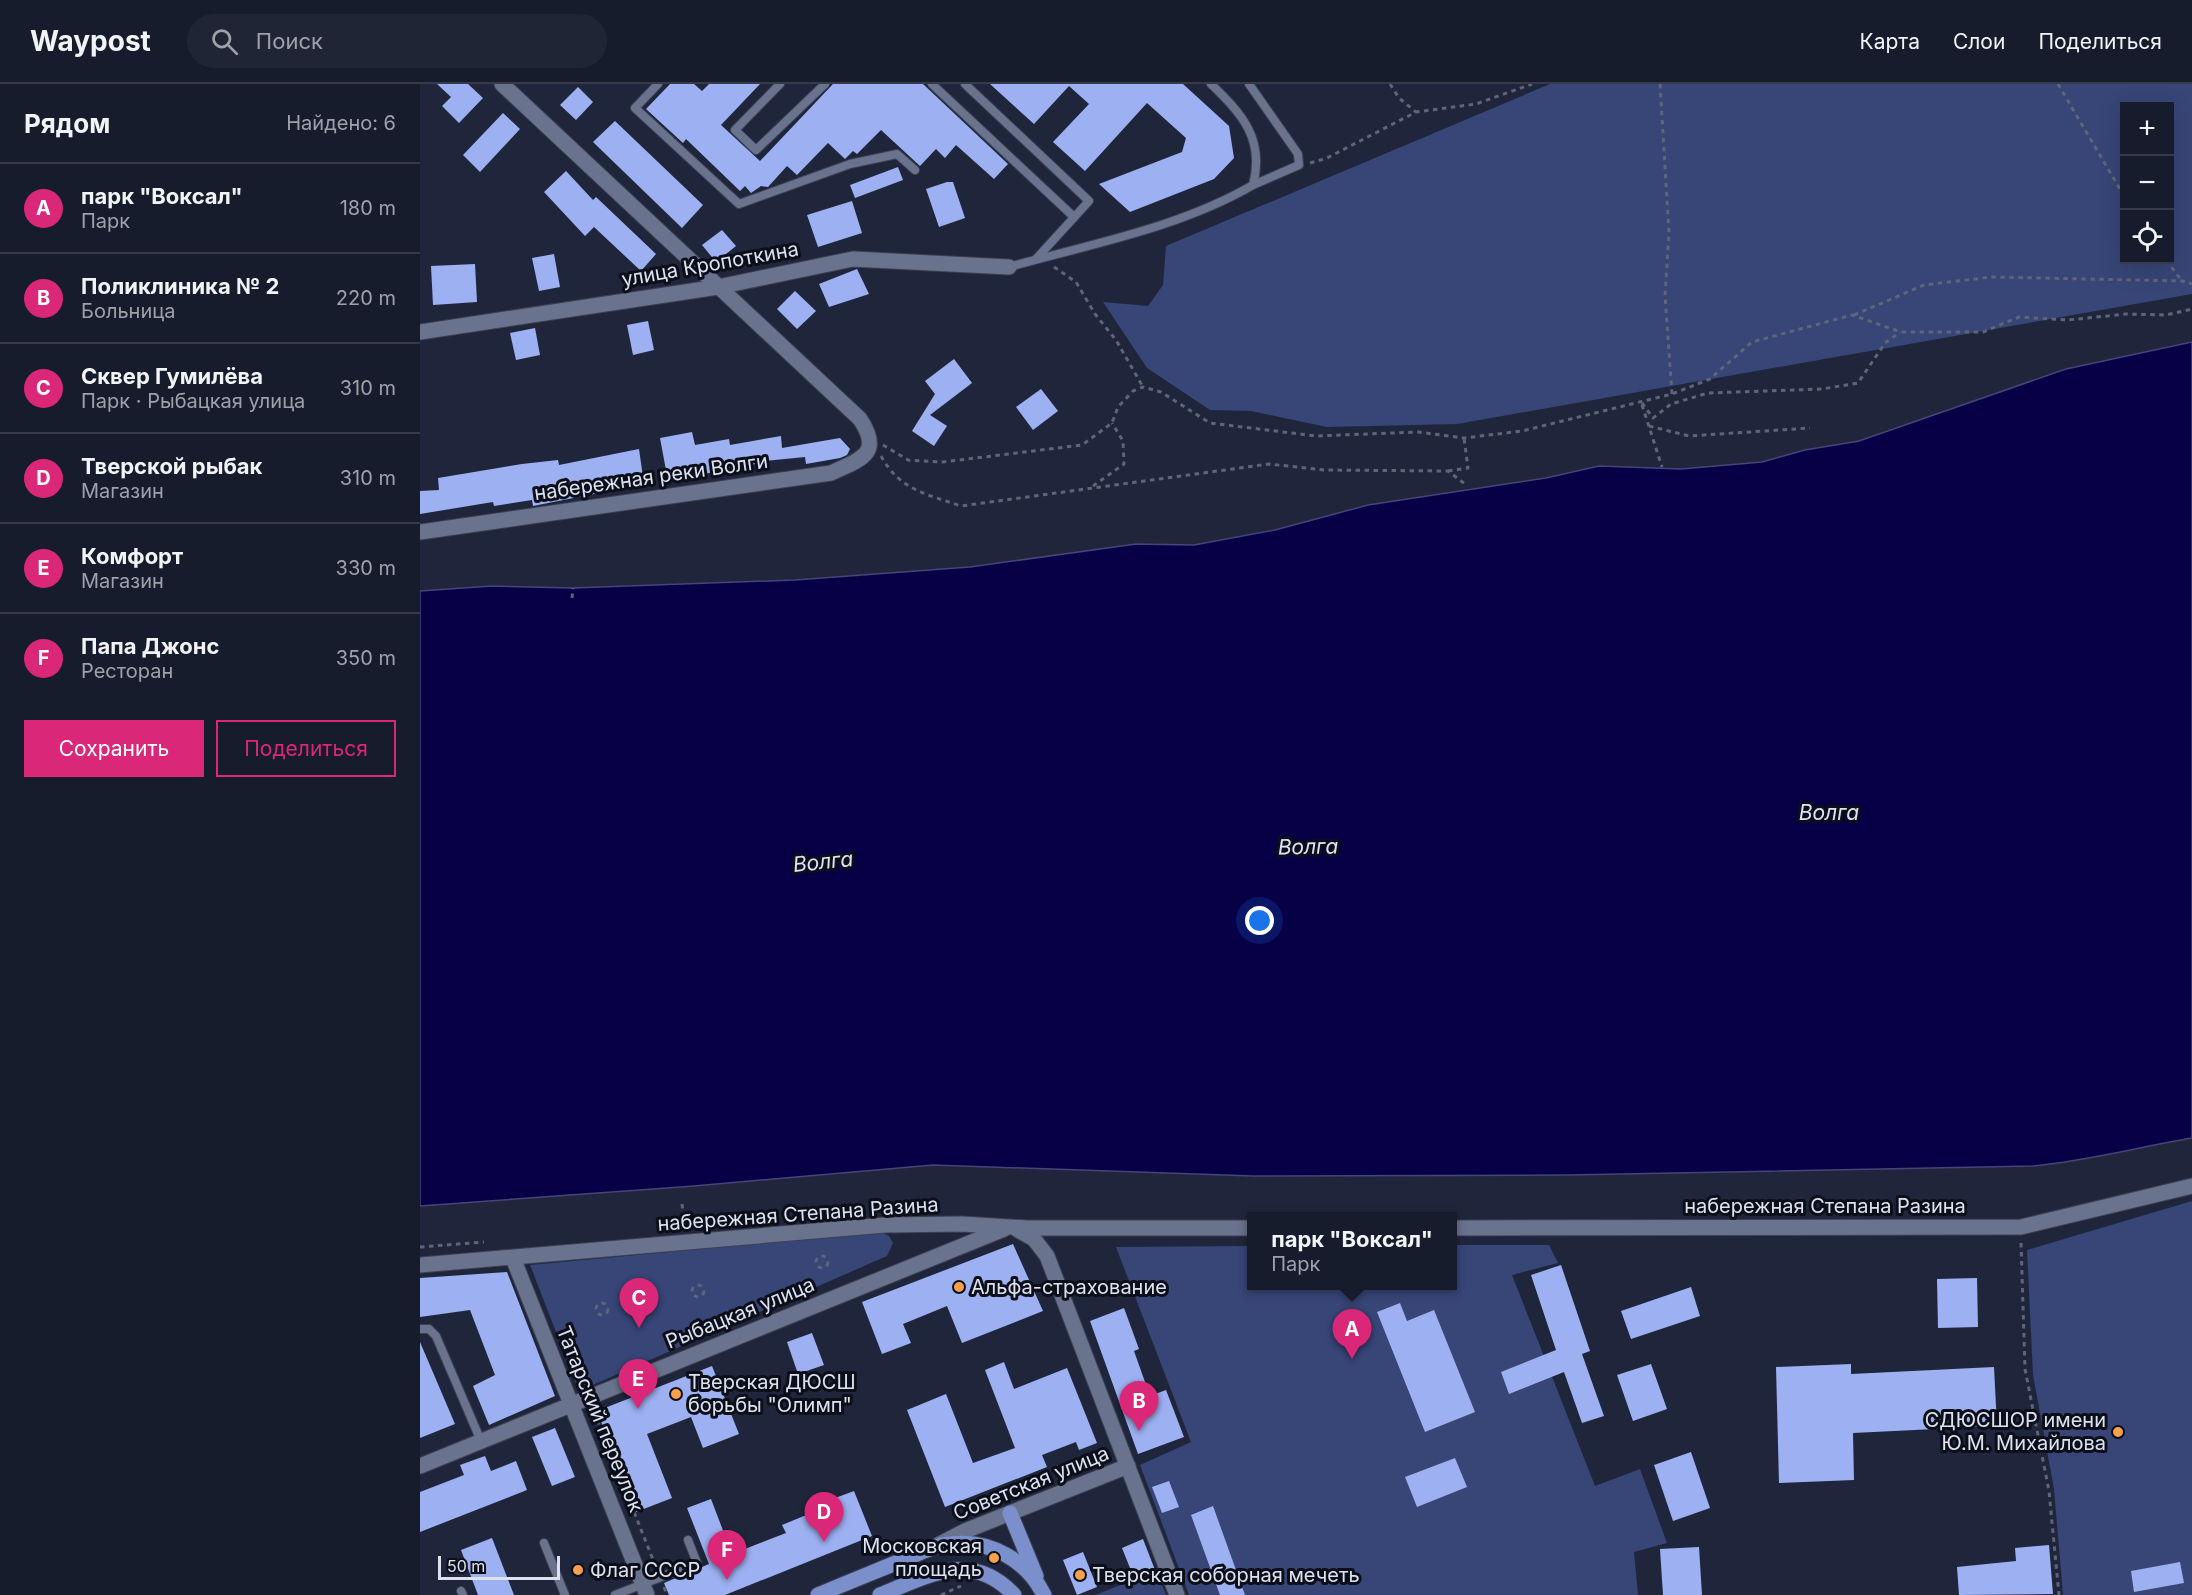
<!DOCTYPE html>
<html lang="ru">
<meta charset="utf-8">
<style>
:root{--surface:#171c2d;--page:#202535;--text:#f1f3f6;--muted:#9ea1aa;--line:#363a49;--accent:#db2777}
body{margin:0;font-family:Inter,sans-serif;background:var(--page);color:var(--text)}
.controls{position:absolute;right:18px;top:18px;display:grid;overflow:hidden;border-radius:0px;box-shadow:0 6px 24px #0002}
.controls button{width:54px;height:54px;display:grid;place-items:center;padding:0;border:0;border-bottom:2px solid var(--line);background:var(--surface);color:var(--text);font:30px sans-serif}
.scale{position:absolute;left:18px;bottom:15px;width:122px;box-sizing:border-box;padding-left:6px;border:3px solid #dde2f1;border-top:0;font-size:16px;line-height:21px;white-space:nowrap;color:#dde2f1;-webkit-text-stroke:4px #0c0f19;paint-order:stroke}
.you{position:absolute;left:840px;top:837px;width:21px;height:21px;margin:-15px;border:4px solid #fff;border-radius:50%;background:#1a73e8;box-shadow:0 0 0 9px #1a73e833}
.badge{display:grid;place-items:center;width:39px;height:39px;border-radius:50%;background:var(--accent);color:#fff;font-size:20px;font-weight:700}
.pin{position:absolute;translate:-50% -50px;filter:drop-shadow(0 2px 3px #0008)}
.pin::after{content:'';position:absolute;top:32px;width:21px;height:18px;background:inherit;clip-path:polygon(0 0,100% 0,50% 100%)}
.popup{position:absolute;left:827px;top:1128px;width:210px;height:78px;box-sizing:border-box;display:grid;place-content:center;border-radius:0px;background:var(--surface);filter:drop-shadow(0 2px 4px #0005);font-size:20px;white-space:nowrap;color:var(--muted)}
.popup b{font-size:22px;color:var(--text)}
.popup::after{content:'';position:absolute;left:50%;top:100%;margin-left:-12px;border:12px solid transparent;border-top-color:var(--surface)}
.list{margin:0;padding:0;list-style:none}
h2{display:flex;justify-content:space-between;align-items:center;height:78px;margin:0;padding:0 24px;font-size:26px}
h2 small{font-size:20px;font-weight:400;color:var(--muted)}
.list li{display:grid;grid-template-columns:39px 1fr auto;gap:18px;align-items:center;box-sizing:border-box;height:90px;padding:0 24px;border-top:2px solid var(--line)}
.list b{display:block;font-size:22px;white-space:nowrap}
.list p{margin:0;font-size:20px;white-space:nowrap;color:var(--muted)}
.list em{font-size:20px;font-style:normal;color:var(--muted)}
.actions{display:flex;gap:12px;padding:18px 24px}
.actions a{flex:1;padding:14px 0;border:2px solid var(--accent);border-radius:0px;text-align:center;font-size:21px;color:var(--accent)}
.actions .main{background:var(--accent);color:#fff}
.icon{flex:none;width:33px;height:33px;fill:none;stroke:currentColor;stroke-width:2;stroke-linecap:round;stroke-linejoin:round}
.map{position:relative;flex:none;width:1772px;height:1511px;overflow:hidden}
header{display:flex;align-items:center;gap:36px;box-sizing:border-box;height:84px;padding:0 30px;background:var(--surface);border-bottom:2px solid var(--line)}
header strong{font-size:28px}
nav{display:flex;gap:33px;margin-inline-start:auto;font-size:21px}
.search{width:420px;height:54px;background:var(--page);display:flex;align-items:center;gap:15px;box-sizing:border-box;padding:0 21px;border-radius:33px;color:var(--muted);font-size:22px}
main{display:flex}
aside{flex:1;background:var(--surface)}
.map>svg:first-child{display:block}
.green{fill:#374577;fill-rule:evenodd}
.water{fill:#070046;stroke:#474479;stroke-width:1.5}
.building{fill:#9db1f2}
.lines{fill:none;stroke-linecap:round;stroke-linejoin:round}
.service-casing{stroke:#3c4154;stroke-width:10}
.minor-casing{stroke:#3c4154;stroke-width:17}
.primary-casing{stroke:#3c4154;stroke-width:17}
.path{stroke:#5e6578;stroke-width:3;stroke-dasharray:4.5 4.5;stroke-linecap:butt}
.service{stroke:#6a738d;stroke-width:8}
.minor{stroke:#6a738d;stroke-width:15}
.primary{stroke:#7c8fcd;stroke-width:15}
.poi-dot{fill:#f9a04d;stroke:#0c0f19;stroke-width:2}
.labels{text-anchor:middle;stroke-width:6;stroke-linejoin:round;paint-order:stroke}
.street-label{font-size:20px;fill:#dde2f1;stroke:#0c0f19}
.poi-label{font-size:20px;fill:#dde2f1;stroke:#0c0f19;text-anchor:start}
.water-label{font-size:21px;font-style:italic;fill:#dce3f9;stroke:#0c0f19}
</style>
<header>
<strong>Waypost</strong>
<div class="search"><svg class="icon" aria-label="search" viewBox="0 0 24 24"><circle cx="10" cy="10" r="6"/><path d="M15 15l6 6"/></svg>Поиск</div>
<nav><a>Карта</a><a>Слои</a><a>Поделиться</a></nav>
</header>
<main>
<aside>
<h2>Рядом<small>Найдено: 6</small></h2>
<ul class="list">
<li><span class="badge">A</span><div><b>парк &quot;Воксал&quot;</b><p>Парк</p></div><em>180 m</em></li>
<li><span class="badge">B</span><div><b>Поликлиника № 2</b><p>Больница</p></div><em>220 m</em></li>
<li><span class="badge">C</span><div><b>Сквер Гумилёва</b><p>Парк · Рыбацкая улица</p></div><em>310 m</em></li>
<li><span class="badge">D</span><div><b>Тверской рыбак</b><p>Магазин</p></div><em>310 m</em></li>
<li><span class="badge">E</span><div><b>Комфорт</b><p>Магазин</p></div><em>330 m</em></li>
<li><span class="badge">F</span><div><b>Папа Джонс</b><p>Ресторан</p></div><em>350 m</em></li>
</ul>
<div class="actions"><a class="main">Сохранить</a><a>Поделиться</a></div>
</aside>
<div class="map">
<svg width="1772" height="1511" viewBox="0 0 1772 1511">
<rect width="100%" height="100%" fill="#1f263c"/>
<g class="green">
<path d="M1130 0H1772V210L1037 340 907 343 831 327 790 326 727 284 683 218 728 222 743 201 746 162ZM1704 22H1750V176H1704Z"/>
<path d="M1772 1117V1511H1643L1634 1405 1613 1291 1607 1166Z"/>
<path d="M461 1148 469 1152 473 1159 467 1172 159 1307 110 1181Z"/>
<path d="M1033 1161H1129L1138 1179 1092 1191 1175 1402 1220 1385 1247 1459 1214 1468 1218 1511H769L720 1381 771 1358 696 1163 831 1162 832 1202H1032Z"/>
<path d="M736 1487 746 1511H675Z"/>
</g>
<path class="water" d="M1772 258V1054C1719 1063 1666 1077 1613 1082L1147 1091 833 1092 513 1081 274 1102 0 1122V507L72 502 153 504 375 496 550 483 716 460 774 461 855 446 948 421 1126 394 1179 382 1261 385 1342 378 1385 366 1439 357 1646 285Z"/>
<g class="building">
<path d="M17 0H48L63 14 39 39 22 22 31 13Z"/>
<path d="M250 0H274L282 7 289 0H340L301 41 340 77 413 0H503L588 80 574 95 536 61 525 74 516 65 500 82 461 46 437 70 433 67 425 75 408 59 377 91 367 82 348 103 341 102 331 109 325 102 320 107 266 55 263 59 226 25Z"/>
<path d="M570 0H763L809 42 814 74 794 95 710 128 679 100 762 68 766 54 727 19 665 87 633 58 669 20 649 2 614 40Z"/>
<path d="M158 3 173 18 156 36 140 21Z"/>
<path d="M83 29 100 45 60 88 43 71Z"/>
<path d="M195 37 283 121 262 144 173 58Z"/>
<path d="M478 83 483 96 435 114 430 101Z"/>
<path d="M146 87 173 116 176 113 236 170 221 187 174 143 165 152 124 108Z"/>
<path d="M527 98H533L545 134 519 143 506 105Z"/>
<path d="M432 117 442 149 398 163 387 131Z"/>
<path d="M302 146 316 162 296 178 282 161Z"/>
<path d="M134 170 140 203 119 207 112 174Z"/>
<path d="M55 180 57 218 13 221 11 182Z"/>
<path d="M437 185 449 210 409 223 399 200Z"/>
<path d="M375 207 396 227 377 245 357 225Z"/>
<path d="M228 237 234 266 213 271 207 241Z"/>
<path d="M115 244 120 271 96 276 90 249Z"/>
<path d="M534 275 552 299 510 331 527 342 514 362 492 347 515 310 505 297Z"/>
<path d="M621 305 638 327 613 346 596 323Z"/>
<path d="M272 348 275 361 309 355 310 361 361 352 362 364 420 354 430 365 427 371 420 374 386 380 385 373 335 378 336 380 248 397 240 354Z"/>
<path d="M219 365 224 400 113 422 112 416 74 422 73 418 0 430V407L19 406 18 394 102 380 138 376 139 381Z"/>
<path d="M593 1160 623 1227 542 1259 527 1222 483 1240 491 1259 462 1270 442 1218Z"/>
<path d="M1141 1181 1170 1267 1162 1270 1184 1332 1162 1339 1144 1288 1089 1310 1081 1288 1136 1266 1111 1191Z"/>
<path d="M87 1188 135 1312 69 1341 53 1302 75 1291 50 1226 0 1233V1194Z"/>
<path d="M1557 1194 1558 1243 1518 1244 1517 1195Z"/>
<path d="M1271 1203 1280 1232 1211 1255 1201 1227Z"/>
<path d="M980 1219 987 1237 1014 1226 1055 1328 1005 1348 957 1228Z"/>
<path d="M704 1224 719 1265 714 1267 730 1312 746 1306 764 1353 718 1370 670 1237Z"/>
<path d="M392 1249 404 1281 378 1290 367 1258Z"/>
<path d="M0 1258 35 1340 0 1354Z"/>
<path d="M584 1278 594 1305 647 1284 677 1359 659 1366 656 1358 622 1371 627 1383 525 1423 487 1326 526 1310 553 1379 595 1364 565 1286Z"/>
<path d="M1231 1280 1247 1325 1213 1337 1197 1291Z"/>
<path d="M1431 1280V1290L1574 1283 1577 1342 1433 1349 1434 1396 1359 1399 1356 1283Z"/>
<path d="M292 1282 319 1350 283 1364 271 1333 227 1350 252 1414 216 1428 177 1327Z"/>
<path d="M135 1344 155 1393 132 1402 112 1353Z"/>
<path d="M1271 1368 1290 1424 1253 1437 1234 1381Z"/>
<path d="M65 1372 71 1387 96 1377 107 1406 0 1448V1408L44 1391 40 1381Z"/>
<path d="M1035 1374 1047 1403 997 1423 985 1393Z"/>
<path d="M749 1397 759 1423 742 1429 732 1403Z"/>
<path d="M434 1407 452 1452 305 1511H249L244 1499 289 1480 267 1424 291 1415 312 1470 366 1449 362 1441 401 1425 399 1420Z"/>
<path d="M793 1422 825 1511H800L771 1431Z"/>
<path d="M72 1454 94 1511H58L41 1466Z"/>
<path d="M723 1455 735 1486 714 1494 702 1464Z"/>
<path d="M1629 1461 1633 1510 1539 1511 1537 1483 1596 1477 1595 1464Z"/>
<path d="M1279 1463 1282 1511H1243L1240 1465Z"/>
<path d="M663 1468 677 1503 657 1511 643 1476Z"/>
<path d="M1760 1478 1764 1499 1714 1508 1711 1487Z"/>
</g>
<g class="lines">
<defs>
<g id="service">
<path d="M238 0 215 24 319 120 430 80 477 70 495 86"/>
<path d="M360 0 315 46 336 66 405 0"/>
<path d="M512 0 654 133"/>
<path d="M545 0 669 117 616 175"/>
<path d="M829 0 878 70 879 81 833 101"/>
<path d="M589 183C670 160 759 144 833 101 845 55 822 30 791 0"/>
<path d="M0 1245H9L16 1252 61 1357"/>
<path d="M124 1459 145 1511"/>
<path d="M41 1507 43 1511"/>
<path d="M195 1511 277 1479 268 1456"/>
</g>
<g id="minor">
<path d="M0 248 298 203 433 175 589 183"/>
<path d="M0 448 411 389C441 375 463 370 440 335L82 0"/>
<path d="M1032 1144 1601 1143 1772 1102"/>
<path d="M598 1146 614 1155 627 1172 757 1511"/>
<path d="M93 1174 227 1511"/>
<path d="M0 1181 465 1141 542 1140 608 1144H832"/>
<path d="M0 1382 584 1145"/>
<path d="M518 1461 545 1447 708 1382"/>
</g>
<g id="primary">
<path d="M590 1429 616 1492"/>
<path d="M398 1511C426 1499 454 1488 483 1476 498 1470 513 1461 530 1460 569 1455 607 1476 624 1511"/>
<path d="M460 1511C507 1492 552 1465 594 1511"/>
</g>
</defs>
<use href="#service" class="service-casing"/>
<use href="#minor" class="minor-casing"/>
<use href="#primary" class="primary-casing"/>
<g class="path">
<path d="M970 0 979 14 996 28"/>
<path d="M1240 0 1249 149 1245 212 1252 310"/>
<path d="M1638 0 1704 112"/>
<path d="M890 79 907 74 996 28 1056 20 1112 0"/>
<path d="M1746 176 1762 197"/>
<path d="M634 183 656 198 675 230 696 256 723 303"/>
<path d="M1434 231 1504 201 1572 193 1762 197 1772 200"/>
<path d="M1222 319 1233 334 1251 320 1288 309 1402 305 1438 299 1465 259 1480 248"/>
<path d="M1222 321 1242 383"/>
<path d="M1229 342 1269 352 1390 344"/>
<path d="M463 361 488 376 523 378 662 361 692 339 698 323 713 307 723 303 741 308 790 339 896 352 998 348 1044 354 1102 347 1252 310 1290 295 1332 258 1432 231 1481 248H1563L1599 233 1648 236 1706 230 1746 231 1772 225"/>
<path d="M461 372C480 406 506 410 541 422L849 380 904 386 1028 387 1045 400"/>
<path d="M1028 387 1048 384 1044 354"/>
<path d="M673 402 704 380 703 357 692 339"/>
<path d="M152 514 153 504"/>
<path d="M262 1120 265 1145"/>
<path d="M1601 1159 1605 1285 1629 1407 1639 1511"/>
<path d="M0 1163 64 1158"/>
<circle cx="402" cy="1178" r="6"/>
<circle cx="278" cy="1207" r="6"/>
<circle cx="182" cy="1225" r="6"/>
<path d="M174 1328 236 1483"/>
<path d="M244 1503 247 1511"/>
<path d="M521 1511 541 1502"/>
</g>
<use href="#service" class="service"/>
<use href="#minor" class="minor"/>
<use href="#primary" class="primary"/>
</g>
<g class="poi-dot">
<circle cx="539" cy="1203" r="6"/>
<circle cx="256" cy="1310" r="6"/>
<circle cx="1698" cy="1348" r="6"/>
<circle cx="574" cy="1474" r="6"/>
<circle cx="158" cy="1486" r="6"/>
<circle cx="660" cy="1491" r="6"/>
</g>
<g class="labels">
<g class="street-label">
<text transform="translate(290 180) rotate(-10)" y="7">улица Кропоткина</text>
<text transform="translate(231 393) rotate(-8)" y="7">набережная реки Волги</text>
<text x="1405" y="1129">набережная Степана Разина</text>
<text transform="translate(378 1130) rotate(-4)" y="7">набережная Степана Разина</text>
<text transform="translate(320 1229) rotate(-22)" y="7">Рыбацкая улица</text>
<text transform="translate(180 1335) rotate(68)" y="7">Татарский переулок</text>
<text transform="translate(611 1399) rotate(-22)" y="7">Советская улица</text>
</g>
<g class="poi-label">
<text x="551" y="1210">Альфа-страхование</text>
<text x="268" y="1305">Тверская ДЮСШ<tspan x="268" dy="23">борьбы "Олимп"</tspan></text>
<text x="1686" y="1343" text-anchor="end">СДЮСШОР имени<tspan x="1686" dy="23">Ю.М. Михайлова</tspan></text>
<text x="562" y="1469" text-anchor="end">Московская<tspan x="562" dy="23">площадь</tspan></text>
<text x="170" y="1493">Флаг СССР</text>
<text x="672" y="1498">Тверская соборная мечеть</text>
</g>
<g class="water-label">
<text x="1409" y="736">Волга</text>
<text transform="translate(888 763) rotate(-1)" y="7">Волга</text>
<text transform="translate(403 778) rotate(-6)" y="7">Волга</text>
</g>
</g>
</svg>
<div class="controls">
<button>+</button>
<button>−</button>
<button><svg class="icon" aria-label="locate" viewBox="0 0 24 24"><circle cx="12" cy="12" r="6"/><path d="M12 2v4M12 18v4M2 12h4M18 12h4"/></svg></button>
</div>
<div class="scale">50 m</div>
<div class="you"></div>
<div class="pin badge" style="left:932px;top:1275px">A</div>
<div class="popup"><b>парк &quot;Воксал&quot;</b>Парк</div>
<div class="pin badge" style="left:719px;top:1347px">B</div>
<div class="pin badge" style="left:219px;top:1244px">C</div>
<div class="pin badge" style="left:404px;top:1458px">D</div>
<div class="pin badge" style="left:218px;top:1325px">E</div>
<div class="pin badge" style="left:307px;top:1496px">F</div>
</div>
</main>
